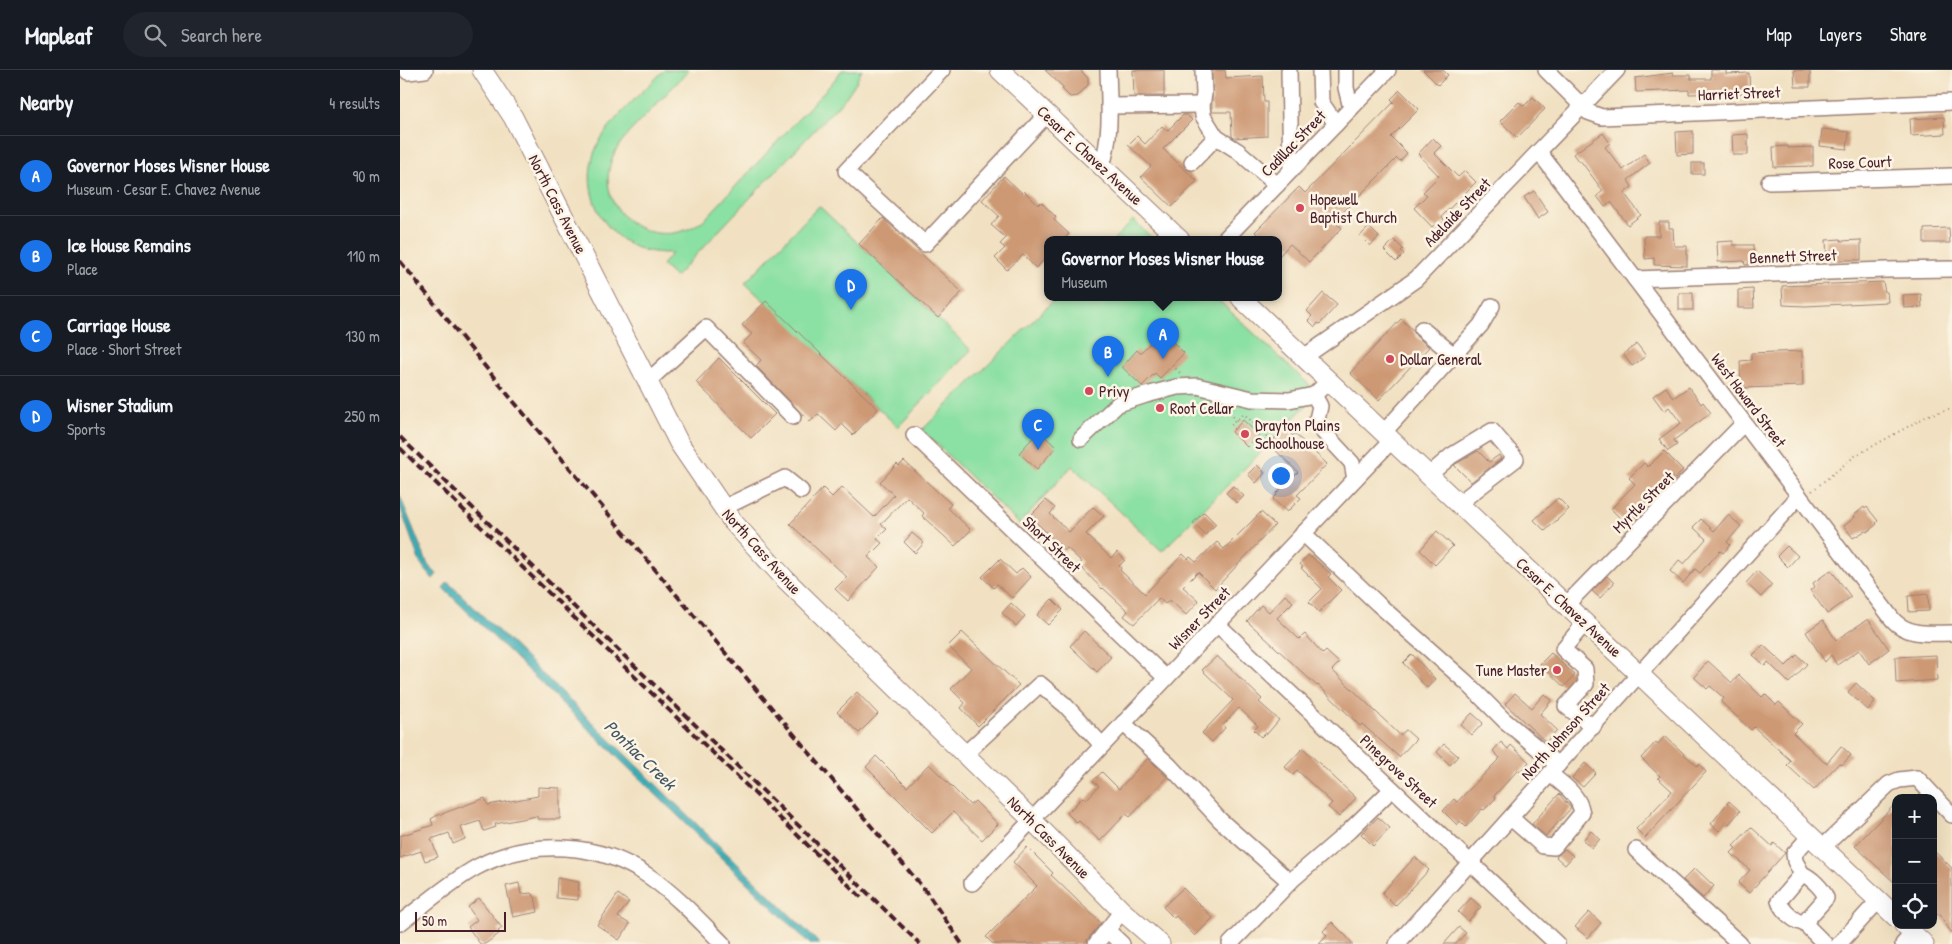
<!DOCTYPE html>
<meta charset="utf-8">
<style>
:root{--surface:#171b24;--page:#20242c;--text:#f1f3f6;--muted:#9ea1a6;--line:#363941;--accent:#1a73e8}
body{margin:0;font-family:"Patrick Hand",sans-serif;background:var(--page);color:var(--text)}
.controls{position:absolute;right:15px;bottom:15px;display:grid;overflow:hidden;border-radius:10px;box-shadow:0 5px 20px #0002}
.controls button{width:45px;height:45px;display:grid;place-items:center;padding:0;border:0;border-bottom:1px solid var(--line);background:var(--surface);color:var(--text);font:25px sans-serif}
.scale{position:absolute;left:15px;bottom:12px;width:91px;box-sizing:border-box;padding-left:5px;border:2px solid #4a1f2b;border-top:0;font-size:14px;line-height:18px;white-space:nowrap;color:#4a1f2b;-webkit-text-stroke:4px #fcf5e5;paint-order:stroke}
.you{position:absolute;left:880px;top:405px;width:18px;height:18px;margin:-12px;border:4px solid #fff;border-radius:50%;background:#1a73e8;box-shadow:0 0 0 8px #1a73e833}
.badge{display:grid;place-items:center;width:32px;height:32px;border-radius:50%;background:var(--accent);color:#fff;font-size:16px;font-weight:700}
.pin{position:absolute;translate:-50% -41px;filter:drop-shadow(0 1px 2px #0008)}
.pin::after{content:'';position:absolute;top:26px;width:18px;height:15px;background:inherit;clip-path:polygon(0 0,100% 0,50% 100%)}
.popup{position:absolute;left:644px;top:166px;width:238px;height:65px;box-sizing:border-box;display:grid;place-content:center;border-radius:10px;background:var(--surface);filter:drop-shadow(0 1px 4px #0005);font-size:16px;white-space:nowrap;color:var(--muted)}
.popup b{font-size:19px;color:var(--text)}
.popup::after{content:'';position:absolute;left:50%;top:100%;margin-left:-10px;border:10px solid transparent;border-top-color:var(--surface)}
.list{margin:0;padding:0;list-style:none}
h2{display:flex;justify-content:space-between;align-items:center;height:65px;margin:0;padding:0 20px;font-size:21px}
h2 small{font-size:16px;font-weight:400;color:var(--muted)}
.list li{display:grid;grid-template-columns:32px 1fr auto;gap:15px;align-items:center;box-sizing:border-box;height:80px;padding:0 20px;border-top:1px solid var(--line)}
.list b{display:block;font-size:19px;white-space:nowrap}
.list p{margin:0;font-size:16px;white-space:nowrap;color:var(--muted)}
.list em{font-size:16px;font-style:normal;color:var(--muted)}
.icon{flex:none;width:28px;height:28px;fill:none;stroke:currentColor;stroke-width:2;stroke-linecap:round;stroke-linejoin:round}
.map{position:relative;flex:none;width:1552px;height:874px;overflow:hidden}
header{display:flex;align-items:center;gap:30px;box-sizing:border-box;height:70px;padding:0 25px;background:var(--surface);border-bottom:1px solid var(--line)}
header strong{font-size:24px}
nav{display:flex;gap:28px;margin-inline-start:auto;font-size:18px}
.search{width:350px;height:45px;background:var(--page);display:flex;align-items:center;gap:12px;box-sizing:border-box;padding:0 18px;border-radius:28px;color:var(--muted);font-size:19px}
main{display:flex}
aside{flex:1;background:var(--surface)}
.map>svg:first-child{display:block}
.green{fill:#8be0a3;stroke:#6a8067}
.water{fill:#3bacb4;stroke:#426670}
.building{fill:#cd9974}
.lines{fill:none;stroke-linecap:round;stroke-linejoin:round}
.minor-casing{stroke:#9e8076;stroke-width:18}
.major-casing{stroke:#9e8076;stroke-width:21}
.path{stroke:#9e8076;stroke-width:2;stroke-dasharray:1 4;stroke-linecap:butt}
.minor{stroke:#fff;stroke-width:15}
.major{stroke:#fff;stroke-width:19}
.rail{stroke:#4a1f2b;stroke-width:4;stroke-dasharray:8 4;stroke-linecap:butt}
.poi-dot{fill:#d1495b;stroke:#fcf5e5;stroke-width:2}
.labels{text-anchor:middle;stroke-width:5;stroke-linejoin:round;paint-order:stroke}
.street-label{font-size:16px;fill:#4a1f2b;stroke:#fcf5e5}
.poi-label{font-size:16px;fill:#4a1f2b;stroke:#fcf5e5;text-anchor:start}
.water-label{font-size:18px;font-style:italic;fill:#445762;stroke:#fcf5e5}
</style>
<header>
<strong>Mapleaf</strong>
<div class="search"><svg class="icon" aria-label="search" viewBox="0 0 24 24"><circle cx="10" cy="10" r="6"/><path d="M15 15l6 6"/></svg>Search here</div>
<nav><a>Map</a><a>Layers</a><a>Share</a></nav>
</header>
<main>
<aside>
<h2>Nearby<small>4 results</small></h2>
<ul class="list">
<li><span class="badge">A</span><div><b>Governor Moses Wisner House</b><p>Museum · Cesar E. Chavez Avenue</p></div><em>90 m</em></li>
<li><span class="badge">B</span><div><b>Ice House Remains</b><p>Place</p></div><em>110 m</em></li>
<li><span class="badge">C</span><div><b>Carriage House</b><p>Place · Short Street</p></div><em>130 m</em></li>
<li><span class="badge">D</span><div><b>Wisner Stadium</b><p>Sports</p></div><em>250 m</em></li>
</ul>
</aside>
<div class="map">
<svg width="1552" height="874" viewBox="0 0 1552 874">
<rect width="100%" height="100%" fill="#fcf5e5"/>
<filter id="ink" filterUnits="userSpaceOnUse"><feTurbulence type="fractalNoise" baseFrequency=".02" numOctaves="2"/><feDisplacementMap in="SourceGraphic" scale="10" xChannelSelector="R" yChannelSelector="G"/><feConvolveMatrix kernelMatrix="1 2 1 2 8 2 1 2 1" color-interpolation-filters="sRGB"/></filter>
<filter id="wash" filterUnits="userSpaceOnUse"><feTurbulence type="fractalNoise" baseFrequency=".0096" numOctaves="4" result="noise"/><feDisplacementMap in="SourceGraphic" scale="20" xChannelSelector="R" yChannelSelector="G"/><feGaussianBlur stdDeviation="1.12" result="paint"/><feColorMatrix in="noise" values="0 0 0 0 0 0 0 0 0 0 0 0 0 0 0 0 0 1.4 0 .05"/><feComposite in="paint" operator="in"/></filter>
<g filter="url(#wash)">
<rect width="100%" height="100%" fill="#f1e1c2"/>
<g class="green">
<path d="M264 0H289C273 17 257 34 241 50 231 61 219 72 213 86 189 145 260 189 307 147L432 13 442 0H462L456 12 446 27 275 207 262 195 272 183C259 183 247 182 235 177 196 159 179 112 198 74 211 49 244 21 264 0Z"/>
<path d="M419 136 571 280 498 357 345 213Z"/>
<path d="M733 150 754 170H713Z"/>
<path d="M656 228H816L918 323 869 374 762 481 672 396 619 454 522 360Z"/>
</g>
<g class="water">
<path d="M0 426 28 495 37 504 33 509 20 493 0 437Z"/>
<path d="M48 512 420 874H410L43 518Z"/>
</g>
<g id="blocks">
<g class="building">
<path d="M645 0H680L688 8V15L678 26 670 27 662 19 664 18Z"/>
<path d="M733 0H764V26H734Z"/>
<path d="M812 0H825L826 8 863 6 864 32H867V66L834 68 832 66 831 42H812Z"/>
<path d="M1023 0H1043L1048 5 1038 15Z"/>
<path d="M1311 0H1326V4L1349 3 1350 23 1289 24V20L1236 22 1235 8 1273 3V5H1291V9H1311Z"/>
<path d="M1394 0H1410V17H1395Z"/>
<path d="M1000 20 1019 39 991 67 1007 83 1000 91 997 88 934 151 942 158 909 192 890 174 878 187V170H863L855 162 899 117 905 123 994 32 991 29Z"/>
<path d="M1133 27 1145 39 1117 68 1100 51 1119 32 1124 36Z"/>
<path d="M783 45H787L792 50 763 79 797 111 772 137 741 107 751 96 728 75 737 66 745 74 762 56 767 61Z"/>
<path d="M1544 47 1545 64 1511 66 1510 49Z"/>
<path d="M1422 59 1449 62 1447 79 1420 76Z"/>
<path d="M1293 61V84L1277 85 1276 62Z"/>
<path d="M1203 63 1210 73 1205 77 1223 100 1244 84 1250 93 1228 110 1232 117 1224 123 1241 145 1228 155 1211 132 1205 137 1197 126 1203 121 1180 90 1179 92 1173 84Z"/>
<path d="M1348 64V85H1333L1332 65Z"/>
<path d="M1033 68 1041 76 1034 83 1058 107 1065 101 1076 112 1043 145 1042 148 1045 151 1037 158 1034 155 1032 157 1014 138 1027 125 1023 122 1039 106 1018 84Z"/>
<path d="M1388 76V78L1413 77V96L1374 97 1373 77Z"/>
<rect x="1292" y="93" width="12" height="11"/>
<path d="M604 106 622 123 624 121 638 135 641 132 656 147 654 150 669 164 663 170H648V186L636 198 623 185 607 200 595 188 605 178 600 174 606 168 591 155 599 146 582 130Z"/>
<path d="M1134 121 1148 142 1138 149 1124 127Z"/>
<path d="M483 148 562 222 538 248 459 174Z"/>
<path d="M1259 152H1269V158H1273L1274 176H1287V196L1254 195V188L1245 189 1244 166H1259Z"/>
<path d="M969 157 979 167 970 176 960 166Z"/>
<path d="M1549 158 1550 173H1524V159Z"/>
<path d="M1441 169V171L1461 170V190H1427L1426 170Z"/>
<path d="M994 170 1003 179 1001 181 1004 184 996 192 984 180Z"/>
<path d="M1333 171V175H1353L1354 194 1345 195 1344 191 1318 192 1317 172Z"/>
<path d="M1483 212 1485 222H1487L1488 232 1405 236 1383 235 1382 216Z"/>
<path d="M1353 219 1354 238H1338V220Z"/>
<path d="M923 223 937 235 920 254 918 253 915 257 908 250 912 246 907 241Z"/>
<rect x="1279" y="223" width="14" height="17"/>
<path d="M1521 224 1522 237 1504 238 1503 225Z"/>
<path d="M366 231 478 339 453 365 442 354 436 361 418 344 410 352 356 296 361 290 343 273 352 264 342 255Z"/>
<path d="M1001 249 1013 260 1016 266 1029 277 979 330 950 303Z"/>
<path d="M762 261 784 283 760 308 755 303 742 316 722 297 737 280 740 283Z"/>
<path d="M1237 274 1246 286 1232 296 1223 284Z"/>
<path d="M1402 281 1403 316 1341 318 1340 291 1351 290V283Z"/>
<path d="M319 288 375 344 351 368 296 312Z"/>
<path d="M1266 317 1273 328 1289 317 1301 334 1303 332 1311 343 1274 370 1277 375 1268 381 1259 369 1281 353 1269 337 1264 341 1253 326Z"/>
<path d="M843 350 859 365 847 377 832 362Z"/>
<path d="M885 358 893 366 895 364 927 394 897 425 901 428 887 442 873 429 877 425 876 424 898 402 869 374Z"/>
<path d="M639 361 656 377 637 399 619 383Z"/>
<path d="M1078 381 1089 392 1099 385 1101 389 1071 412 1054 395Z"/>
<path d="M1264 381 1283 400 1275 409 1271 405 1237 439 1240 442 1227 455 1211 439 1235 414 1229 408 1244 393 1248 397Z"/>
<path d="M504 391 551 434 548 438 571 460 555 476 522 446 524 443 507 427 481 454 487 459 477 469 482 473 468 487 479 497 448 531 435 519 447 507 390 454 423 418 432 427 442 417 474 447 494 425 480 412 497 394 499 396Z"/>
<path d="M857 395 865 403 856 413 848 404Z"/>
<path d="M833 416 844 426 837 433 826 423Z"/>
<path d="M1158 428 1169 439 1145 461 1134 450Z"/>
<path d="M646 430 655 438 650 444 669 462 693 437 704 446 686 464 711 488 717 482 725 490 719 496 721 498 720 500 745 524 783 484 788 489 790 487 796 492 817 472 824 479 861 442 875 455 815 519 798 502 783 517 799 531 786 545 770 530 765 534 759 528 734 554 724 546 728 541 703 518 702 519 679 495 682 492 667 478 664 481 630 446Z"/>
<path d="M1464 437 1465 439 1467 437 1478 451 1476 453 1477 454 1467 462 1465 461 1453 468 1444 456 1455 447 1454 445Z"/>
<path d="M804 442 816 454 805 465 793 453Z"/>
<path d="M1328 445 1341 456 1327 472 1330 475 1323 483 1320 481 1300 503 1295 499 1283 513 1270 501 1279 490 1284 494 1306 469 1293 457 1301 449 1314 461Z"/>
<path d="M1037 461 1053 476 1035 495 1020 480Z"/>
<path d="M512 463 524 473 515 483 504 472Z"/>
<path d="M1387 476 1398 486 1388 497 1377 486Z"/>
<path d="M908 485 911 488 912 487 931 504 928 507 941 520 919 542 909 532 922 519 901 498 903 497 900 494Z"/>
<path d="M600 489 616 504 622 498 631 507 612 528 597 514 594 518 582 507Z"/>
<path d="M1431 500 1451 527 1427 544 1410 520 1415 517 1413 513Z"/>
<path d="M1357 501 1372 515 1361 527 1346 513Z"/>
<path d="M1207 506 1214 513 1200 528 1192 521Z"/>
<path d="M1528 524 1529 541 1509 542 1508 526Z"/>
<path d="M885 525 893 532 877 548 899 569 905 564 923 584 926 581 939 593 932 600 951 618 1000 665 1006 660 1016 669 999 687 962 654 960 656 918 615 917 616 847 551 861 535 869 542Z"/>
<path d="M652 529 663 540 648 555 637 545Z"/>
<path d="M611 533 625 546 616 556 602 543Z"/>
<path d="M1468 549 1489 579 1469 594 1459 580 1437 595 1431 585 1425 592 1406 562 1423 550 1436 570Z"/>
<path d="M684 561 711 587 697 602 670 576Z"/>
<path d="M562 562 619 615 578 656 561 638 565 633 551 619 571 598 548 576Z"/>
<path d="M1363 575 1386 596 1397 585 1407 594 1389 613 1368 592 1365 596 1353 585Z"/>
<path d="M1151 583 1175 605 1164 617 1140 594Z"/>
<path d="M1012 584 1035 609 1027 618 1003 593Z"/>
<path d="M1536 585 1537 610 1496 613 1495 587Z"/>
<path d="M817 586 862 629 859 632 879 650 867 664 865 663 861 667 854 660 858 656 839 638 823 655 825 658 812 672 802 663 833 630 802 600Z"/>
<path d="M1308 591 1332 613 1339 605 1362 627 1365 624 1376 635 1379 632 1402 654 1393 663 1424 692 1427 693 1441 676 1451 685 1442 695 1439 693 1414 720 1387 695 1391 691 1354 657 1351 660 1321 632 1324 628 1310 616 1307 619 1294 607Z"/>
<path d="M1456 613 1475 631 1468 640 1448 622Z"/>
<path d="M457 622 478 644 459 663 437 642Z"/>
<path d="M1115 623 1132 638 1144 624 1152 630 1140 644 1157 660 1146 672 1105 634Z"/>
<path d="M1072 643 1083 653 1072 665 1061 655Z"/>
<path d="M1265 666 1297 696 1299 694 1306 702 1245 768 1236 759 1272 721 1258 708 1260 706 1241 688 1256 672 1258 674Z"/>
<path d="M1101 672 1108 679 1111 675 1129 692 1120 702 1118 700 1094 726 1096 728 1084 740 1082 739 1066 757 1060 751 1057 755 1043 741 1054 729 1057 732 1100 688 1093 681Z"/>
<path d="M1044 674 1058 686 1050 695 1037 682Z"/>
<path d="M903 678 956 728 939 747 928 737 932 733 897 700 893 705 885 697Z"/>
<path d="M476 686 507 717 529 694 570 735 575 731 598 754 582 770 553 742 532 763 466 697Z"/>
<path d="M748 688 767 707 730 747 726 744 700 771 679 751 677 753 667 743 683 727 686 730 699 716 693 711 702 702 719 719Z"/>
<path d="M1185 693 1196 703 1183 717 1172 708Z"/>
<path d="M138 717 160 718V749H137V746L95 754 96 757 84 761 80 751 61 757 65 769 53 774 49 763 31 769 38 787 25 791 21 781 0 788V766L33 755 31 749 36 746 85 728 88 735 138 726Z"/>
<path d="M1159 724 1171 738 1146 766 1132 754Z"/>
<path d="M1329 731 1340 741 1329 754 1327 752 1319 761 1311 754Z"/>
<path d="M1496 733V814L1455 776Z"/>
<path d="M978 747 990 758 973 776 961 764Z"/>
<path d="M1351 757 1372 776 1374 773 1385 783 1349 823 1338 813 1350 800 1331 783 1336 778 1333 776Z"/>
<path d="M1191 761 1200 769 1192 778 1183 770Z"/>
<path d="M627 777 653 803 651 805 701 853 684 874H593L586 867 637 816 613 792Z"/>
<path d="M1165 779 1173 786 1165 795 1156 787Z"/>
<path d="M1533 780 1552 798V864L1539 843 1533 849Z"/>
<path d="M1015 787 1029 800 995 836 982 823Z"/>
<path d="M1295 798 1314 816 1303 828 1283 810Z"/>
<path d="M157 808 179 812 178 830 156 828Z"/>
<path d="M119 813 121 824 131 823 135 827 138 842 113 847 106 816Z"/>
<path d="M783 818 813 848 795 866 776 846 774 848 763 837Z"/>
<path d="M218 824 229 832 218 847 230 854 219 870 197 855Z"/>
<path d="M79 828 102 858 98 861 100 863 85 874H80L68 857 77 850 68 837Z"/>
<path d="M1071 828 1081 837 1068 851 1058 842Z"/>
<path d="M1189 842 1201 853 1188 868 1175 857Z"/>
<path d="M932 852 946 866 953 874H919L927 866 923 861Z"/>
<path d="M1059 857 1066 863 1056 874H1044Z"/>
</g>
</g>
</g>
<g filter="url(#ink)">
<use href="#blocks" fill-opacity="0" stroke="#9e8076" stroke-width="1"/>
<g class="lines">
<defs>
<g id="minor">
<path d="M6 0 8 2 25 0"/>
<path d="M542 0 446 101 525 174 647 44"/>
<path d="M803 0 804 24 802 35 803 46 816 67 838 81 877 115"/>
<path d="M889 0 891 100"/>
<path d="M920 0 921 32 936 54"/>
<path d="M946 0V18L951 38"/>
<path d="M1146 0 1188 42 1202 47 1552 32"/>
<path d="M709 36 802 35"/>
<path d="M1139 82 1493 550C1509 567 1531 563 1552 563"/>
<path d="M792 92 816 67"/>
<path d="M702 96C712 64 709 33 708 0"/>
<path d="M1369 112 1552 106"/>
<path d="M824 170 988 0"/>
<path d="M1235 209 1486 200 1552 199"/>
<path d="M1022 259 1055 286"/>
<path d="M904 287 1016 209 1217 0"/>
<path d="M248 311 306 258 393 347"/>
<path d="M914 325 920 336 916 354 952 393 955 409"/>
<path d="M984 362 1081 255 1092 236"/>
<path d="M514 365 766 608"/>
<path d="M681 369 718 334 746 325 777 317 797 316 852 329 889 330 914 325 929 311"/>
<path d="M1029 405 1051 386 1092 361 1116 389 1059 433"/>
<path d="M323 438 385 408 401 421"/>
<path d="M903 463 978 534 1066 612 1104 650 1158 695"/>
<path d="M1166 535 1344 353"/>
<path d="M1185 553 1163 579 1185 599 1186 614 1166 636 1193 657"/>
<path d="M817 554 1157 874"/>
<path d="M723 653 770 696 820 750 890 812"/>
<path d="M565 684 640 614 665 635 702 675"/>
<path d="M1111 748 1143 776 1154 777 1182 743C1179 725 1164 715 1150 704"/>
<path d="M1422 778 1489 714 1499 710 1517 708 1552 745"/>
<path d="M1236 780 1340 874"/>
<path d="M1402 804 1395 791 1394 784 1410 766"/>
<path d="M572 813 992 370"/>
<path d="M0 853C25 834 50 812 77 797 131 768 200 772 250 807 277 826 300 851 323 874"/>
<path d="M1404 853 1426 828C1423 819 1411 807 1402 804L1379 831C1381 839 1395 853 1404 853L1425 874"/>
<path d="M707 860 722 874"/>
<path d="M696 874 722 841"/>
<path d="M830 874 893 809 949 761 992 719"/>
<path d="M997 874 1399 426"/>
<path d="M1439 874 1478 831"/>
<path d="M1503 874 1513 863"/>
</g>
<g id="major">
<path d="M82 0 113 47 138 96 279 373 333 452 385 509 631 749 722 841 760 874"/>
<path d="M600 0 780 170"/>
<path d="M841 228 1496 847"/>
<path d="M1504 855 1524 874"/>
</g>
</defs>
<use href="#minor" class="minor-casing"/>
<use href="#major" class="major-casing"/>
<g class="path">
<path d="M772 295 781 304"/>
<path d="M822 336 840 353"/>
<path d="M834 359 831 356 834 351 837 350 844 344 867 366 860 376 854 371"/>
<path d="M1412 421 1455 386 1529 345 1552 338"/>
</g>
<use href="#minor" class="minor"/>
<use href="#major" class="major"/>
<g class="rail">
<path d="M0 191 109 326 525 820 562 874"/>
<path d="M0 367 520 874"/>
<path d="M0 378 463 829"/>
</g>
</g>
</g>
<g class="poi-dot">
<circle cx="900" cy="138" r="5"/>
<circle cx="990" cy="289" r="5"/>
<circle cx="689" cy="321" r="5"/>
<circle cx="760" cy="338" r="5"/>
<circle cx="845" cy="364" r="5"/>
<circle cx="1157" cy="600" r="5"/>
</g>
<g class="labels">
<g class="street-label">
<text transform="translate(1339 23) rotate(-2)" y="6">Harriet Street</text>
<text transform="translate(893 73) rotate(-46)" y="6">Cadillac Street</text>
<text transform="translate(690 85) rotate(43)" y="6">Cesar E. Chavez Avenue</text>
<text transform="translate(1460 92) rotate(-2)" y="6">Rose Court</text>
<text transform="translate(158 134) rotate(63)" y="6">North Cass Avenue</text>
<text transform="translate(1057 142) rotate(-46)" y="6">Adelaide Street</text>
<text transform="translate(1393 186) rotate(-2)" y="6">Bennett Street</text>
<text transform="translate(1349 330) rotate(53)" y="6">West Howard Street</text>
<text transform="translate(1243 432) rotate(-45)" y="6">Myrtle Street</text>
<text transform="translate(652 474) rotate(44)" y="6">Short Street</text>
<text transform="translate(362 481) rotate(48)" y="6">North Cass Avenue</text>
<text transform="translate(1169 537) rotate(43)" y="6">Cesar E. Chavez Avenue</text>
<text transform="translate(799 548) rotate(-46)" y="6">Wisner Street</text>
<text transform="translate(1165 661) rotate(-48)" y="6">North Johnson Street</text>
<text transform="translate(999 701) rotate(43)" y="6">Pinegrove Street</text>
<text transform="translate(649 767) rotate(45)" y="6">North Cass Avenue</text>
</g>
<g class="poi-label">
<text x="910" y="135">Hopewell<tspan x="910" dy="18">Baptist Church</tspan></text>
<text x="1000" y="295">Dollar General</text>
<text x="699" y="327">Privy</text>
<text x="770" y="344">Root Cellar</text>
<text x="855" y="361">Drayton Plains<tspan x="855" dy="18">Schoolhouse</tspan></text>
<text x="1147" y="606" text-anchor="end">Tune Master</text>
</g>
<g class="water-label">
<text transform="translate(240 685) rotate(44)" y="6">Pontiac Creek</text>
</g>
</g>
</svg>
<div class="controls">
<button>+</button>
<button>−</button>
<button><svg class="icon" aria-label="locate" viewBox="0 0 24 24"><circle cx="12" cy="12" r="6"/><path d="M12 2v4M12 18v4M2 12h4M18 12h4"/></svg></button>
</div>
<div class="scale">50 m</div>
<div class="you"></div>
<div class="pin badge" style="left:763px;top:289px">A</div>
<div class="popup"><b>Governor Moses Wisner House</b>Museum</div>
<div class="pin badge" style="left:708px;top:307px">B</div>
<div class="pin badge" style="left:638px;top:380px">C</div>
<div class="pin badge" style="left:451px;top:240px">D</div>
</div>
</main>
